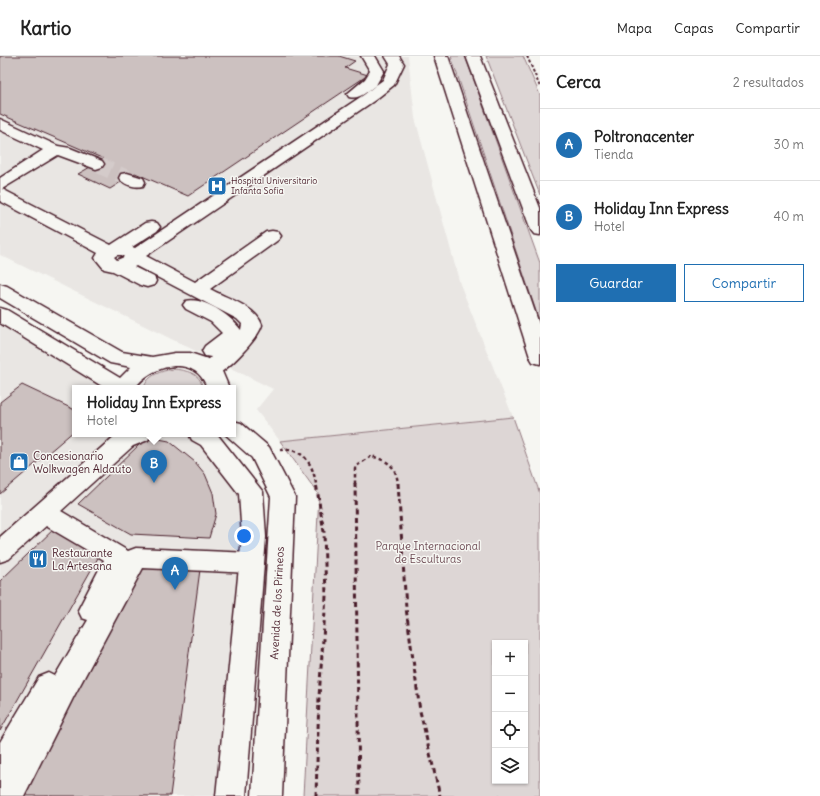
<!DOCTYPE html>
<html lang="es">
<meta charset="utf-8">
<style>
:root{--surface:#fff;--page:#f6f6f6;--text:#222;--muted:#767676;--line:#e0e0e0;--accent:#1f6fb2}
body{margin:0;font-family:Delius,sans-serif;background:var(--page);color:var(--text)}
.controls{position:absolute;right:12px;bottom:12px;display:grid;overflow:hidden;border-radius:0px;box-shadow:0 1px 3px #0004}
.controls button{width:36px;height:36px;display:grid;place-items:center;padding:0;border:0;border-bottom:1px solid var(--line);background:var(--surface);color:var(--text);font:20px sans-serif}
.you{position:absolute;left:244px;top:480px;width:14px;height:14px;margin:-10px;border:3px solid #fff;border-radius:50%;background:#1a73e8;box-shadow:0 0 0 6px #1a73e833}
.badge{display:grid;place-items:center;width:26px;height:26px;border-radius:50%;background:var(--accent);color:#fff;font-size:13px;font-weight:700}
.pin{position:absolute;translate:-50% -33px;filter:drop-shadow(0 1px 2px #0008)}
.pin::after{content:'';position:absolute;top:21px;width:14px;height:12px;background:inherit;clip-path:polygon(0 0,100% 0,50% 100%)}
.popup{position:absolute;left:72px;top:329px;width:164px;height:52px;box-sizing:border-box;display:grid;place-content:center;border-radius:0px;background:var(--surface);filter:drop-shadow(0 1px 3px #0005);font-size:13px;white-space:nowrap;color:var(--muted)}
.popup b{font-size:15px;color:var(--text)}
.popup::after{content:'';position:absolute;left:50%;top:100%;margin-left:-8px;border:8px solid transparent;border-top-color:var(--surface)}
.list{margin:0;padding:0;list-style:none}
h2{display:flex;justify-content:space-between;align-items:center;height:52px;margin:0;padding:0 16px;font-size:17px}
h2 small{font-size:13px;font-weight:400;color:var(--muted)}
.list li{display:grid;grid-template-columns:26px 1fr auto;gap:12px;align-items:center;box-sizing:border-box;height:72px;padding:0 16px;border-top:1px solid var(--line)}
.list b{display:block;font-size:15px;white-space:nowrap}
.list p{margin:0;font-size:13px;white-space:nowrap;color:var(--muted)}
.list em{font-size:13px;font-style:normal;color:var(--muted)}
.actions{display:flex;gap:8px;padding:12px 16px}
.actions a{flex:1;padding:9px 0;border:1px solid var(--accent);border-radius:0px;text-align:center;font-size:14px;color:var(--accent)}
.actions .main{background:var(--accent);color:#fff}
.icon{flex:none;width:22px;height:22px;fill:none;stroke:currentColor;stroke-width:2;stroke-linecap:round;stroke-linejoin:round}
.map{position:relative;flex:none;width:540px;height:740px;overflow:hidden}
header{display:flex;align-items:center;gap:24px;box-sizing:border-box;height:56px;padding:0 20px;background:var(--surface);border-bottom:1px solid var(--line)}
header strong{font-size:19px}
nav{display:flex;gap:22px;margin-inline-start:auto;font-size:14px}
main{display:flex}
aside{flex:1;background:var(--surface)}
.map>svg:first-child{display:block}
.built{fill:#e9e6e3}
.green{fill:#ddd6d5;stroke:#947a80;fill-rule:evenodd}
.building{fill:#ccc1c0;stroke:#4a1f2b}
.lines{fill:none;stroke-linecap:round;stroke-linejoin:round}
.minor-tunnel{stroke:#d4cbca;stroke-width:16;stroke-dasharray:16 8;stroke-linecap:butt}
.minor-casing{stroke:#4a1f2b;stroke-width:3}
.major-casing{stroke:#4a1f2b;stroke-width:3}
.highway-casing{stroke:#4a1f2b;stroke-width:3}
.path-far2{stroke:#4a1f2b;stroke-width:2;stroke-dasharray:3 2;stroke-linecap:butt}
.path-far1{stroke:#4a1f2b;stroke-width:2.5;stroke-dasharray:3.5 3;stroke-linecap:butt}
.path{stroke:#4a1f2b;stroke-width:3;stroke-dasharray:5 3.5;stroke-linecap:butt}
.minor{fill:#f6f6f2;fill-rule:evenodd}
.major{fill:#f6f6f2;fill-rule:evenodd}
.highway{fill:#f6f6f2;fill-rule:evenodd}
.labels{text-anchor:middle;stroke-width:3;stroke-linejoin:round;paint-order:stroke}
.far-poi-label{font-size:9px;fill:#4a1f2b;stroke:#f6f6f2;text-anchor:start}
.poi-label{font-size:11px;fill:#4a1f2b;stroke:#f6f6f2;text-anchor:start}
.park-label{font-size:11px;fill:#6f4d56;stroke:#f6f6f2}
.street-label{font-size:11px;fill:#4a1f2b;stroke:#f6f6f2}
</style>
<header>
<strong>Kartio</strong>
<nav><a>Mapa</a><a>Capas</a><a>Compartir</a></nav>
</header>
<main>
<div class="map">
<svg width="540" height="740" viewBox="0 0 540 740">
<rect width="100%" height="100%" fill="#f6f6f2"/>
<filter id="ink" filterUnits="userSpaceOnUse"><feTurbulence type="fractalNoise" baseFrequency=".025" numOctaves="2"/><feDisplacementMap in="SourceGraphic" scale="8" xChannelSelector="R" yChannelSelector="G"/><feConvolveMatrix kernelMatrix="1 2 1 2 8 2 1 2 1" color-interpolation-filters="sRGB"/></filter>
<g filter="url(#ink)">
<g class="built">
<path d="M0 0H408L415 62 460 228 513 361 280 385 256 354 273 333 0 199Z"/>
<path d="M0 259 121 332H75V378H193L251 436 231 740H0Z"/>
</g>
<g class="green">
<path d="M451 0H465L540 207V267Z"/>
<path d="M486 0H523L540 39V139Z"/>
<path d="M173 313C185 314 202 317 202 332H144C147 319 161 315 173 313Z"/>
<path d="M513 361 540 438V740H303L319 439 280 385ZM495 587H525V725H495Z"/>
</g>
<g class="building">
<path d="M0 0H339L355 5 345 12 368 19 188 140 135 117 110 133 78 118 104 103 0 58Z"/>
<path d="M22 329 75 354V374L0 438V346Z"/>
<path d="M154 382 169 385 195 406 205 418 213 437 216 458 209 482 131 478 78 448 142 386Z"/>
<path d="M58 469 103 493 0 675V525Z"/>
<path d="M140 504 201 506 170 740H15Z"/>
</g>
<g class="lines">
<path class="minor-tunnel" d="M96 108 127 122"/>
<defs>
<g id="minor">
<path d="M361 0H375L384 15 376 29 383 24 390 8 385 0H399L404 8 394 29 375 44 146 200 195 226 266 176 272 175 278 176 281 180 278 184 210 233C226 242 256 250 262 269 258 283 227 315 214 320 209 321 206 320 202 319L199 314 211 301 205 300 202 295 205 290 222 277 211 266 186 253 183 249 186 245C203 240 231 260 241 274L242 268 237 263 136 210 134 211 154 221 156 225 154 229 147 231 140 229 113 215 104 213 95 202 98 197 0 145V122L43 94 0 74V63L58 90 70 92 102 105 104 108 102 111 96 113 58 99 2 133 111 189 145 167 151 166 157 167 160 171 157 175 132 191 135 192 365 38 376 29C367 35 360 44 349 41L347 38 365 23 370 15ZM117 199H122L124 201 117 204 114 201Z"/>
<path d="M127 117 143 122 145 126 143 130C135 132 124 129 119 122L121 118Z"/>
<path d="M117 378H151L148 384 133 390 61 455 128 495 136 492 251 497 260 500 264 507 260 514 251 517 143 512 74 640 24 740H0V686L39 621 49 617 55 620 88 564 82 562 78 554 104 504 46 470 9 503 0 506V481Z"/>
</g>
<g id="major">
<path d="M0 228 7 230 122 296 152 301 175 297H190L211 304 221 313 229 332H207C196 298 152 308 135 332H105L0 267V252L7 254 120 322 131 311 110 307 0 242Z"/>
<path d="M233 365 241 367 269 391 295 441 282 740H252L271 441 252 402 225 378H233Z"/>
<path d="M189 378H217L263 436 266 481 246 740H216L242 481 239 438 201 389 192 384Z"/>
</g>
<g id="highway">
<path d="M434 0H448L540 271V308L533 306 530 301Z"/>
<path d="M466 0H480L540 152V179L534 178 531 174Z"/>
</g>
</defs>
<use href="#minor" class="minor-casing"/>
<use href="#major" class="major-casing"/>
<use href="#highway" class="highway-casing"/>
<path class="path-far2" d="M527 0 540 31"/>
<g class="path-far1">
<path d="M280 394C303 391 313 408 316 428"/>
<path d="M355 428V411L371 400C388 405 396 409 398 428"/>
</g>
<g class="path">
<path d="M355 427 359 740"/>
<path d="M398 427 406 552 420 655 440 740"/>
<path d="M316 740 319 641 326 540 324 476 316 427"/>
</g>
<use href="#minor" class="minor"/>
<use href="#major" class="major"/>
<use href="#highway" class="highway"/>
</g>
</g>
<defs>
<symbol id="hospital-square" viewBox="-11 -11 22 22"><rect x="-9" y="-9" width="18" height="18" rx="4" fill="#1f6fb2" stroke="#f6f6f2"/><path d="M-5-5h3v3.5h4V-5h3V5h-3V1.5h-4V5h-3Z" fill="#fff"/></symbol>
<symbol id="shop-square" viewBox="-11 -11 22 22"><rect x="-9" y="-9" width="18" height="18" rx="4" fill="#1f6fb2" stroke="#f6f6f2"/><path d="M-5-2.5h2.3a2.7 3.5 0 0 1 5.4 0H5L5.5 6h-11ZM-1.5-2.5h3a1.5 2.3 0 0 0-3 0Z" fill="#fff"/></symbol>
<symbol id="restaurant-square" viewBox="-11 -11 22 22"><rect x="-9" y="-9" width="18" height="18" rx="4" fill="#1f6fb2" stroke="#f6f6f2"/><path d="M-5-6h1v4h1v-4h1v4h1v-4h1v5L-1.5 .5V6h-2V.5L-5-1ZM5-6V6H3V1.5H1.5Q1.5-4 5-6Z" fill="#fff"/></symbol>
</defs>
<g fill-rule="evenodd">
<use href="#hospital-square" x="206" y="119" width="22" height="22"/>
<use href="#shop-square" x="8" y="395" width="22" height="22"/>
<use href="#restaurant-square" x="27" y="492" width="22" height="22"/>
</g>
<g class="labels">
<g class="far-poi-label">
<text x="231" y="128">Hospital Universitario<tspan x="231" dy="10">Infanta Sofía</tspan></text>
</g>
<g class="poi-label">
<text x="33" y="404">Concesionario<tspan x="33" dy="13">Wolkwagen Aldauto</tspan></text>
<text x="52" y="501">Restaurante<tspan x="52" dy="13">La Artesana</tspan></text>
</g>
<g class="park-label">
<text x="428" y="494">Parque Internacional<tspan x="428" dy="13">de Esculturas</tspan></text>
</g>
<g class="street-label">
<text transform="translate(277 547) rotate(-87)" y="4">Avenida de los Pirineos</text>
</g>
</g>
</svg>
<div class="controls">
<button>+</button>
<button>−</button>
<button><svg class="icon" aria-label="locate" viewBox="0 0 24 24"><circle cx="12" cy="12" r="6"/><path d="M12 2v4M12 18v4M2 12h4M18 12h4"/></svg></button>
<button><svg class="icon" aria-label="layers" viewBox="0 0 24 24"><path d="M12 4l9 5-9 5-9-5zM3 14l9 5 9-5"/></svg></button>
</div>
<div class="you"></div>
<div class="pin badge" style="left:175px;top:534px">A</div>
<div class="pin badge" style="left:154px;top:427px">B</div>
<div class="popup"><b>Holiday Inn Express</b>Hotel</div>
</div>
<aside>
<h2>Cerca<small>2 resultados</small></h2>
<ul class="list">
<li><span class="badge">A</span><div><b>Poltronacenter</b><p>Tienda</p></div><em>30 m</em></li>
<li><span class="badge">B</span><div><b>Holiday Inn Express</b><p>Hotel</p></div><em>40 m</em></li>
</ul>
<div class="actions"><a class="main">Guardar</a><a>Compartir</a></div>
</aside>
</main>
